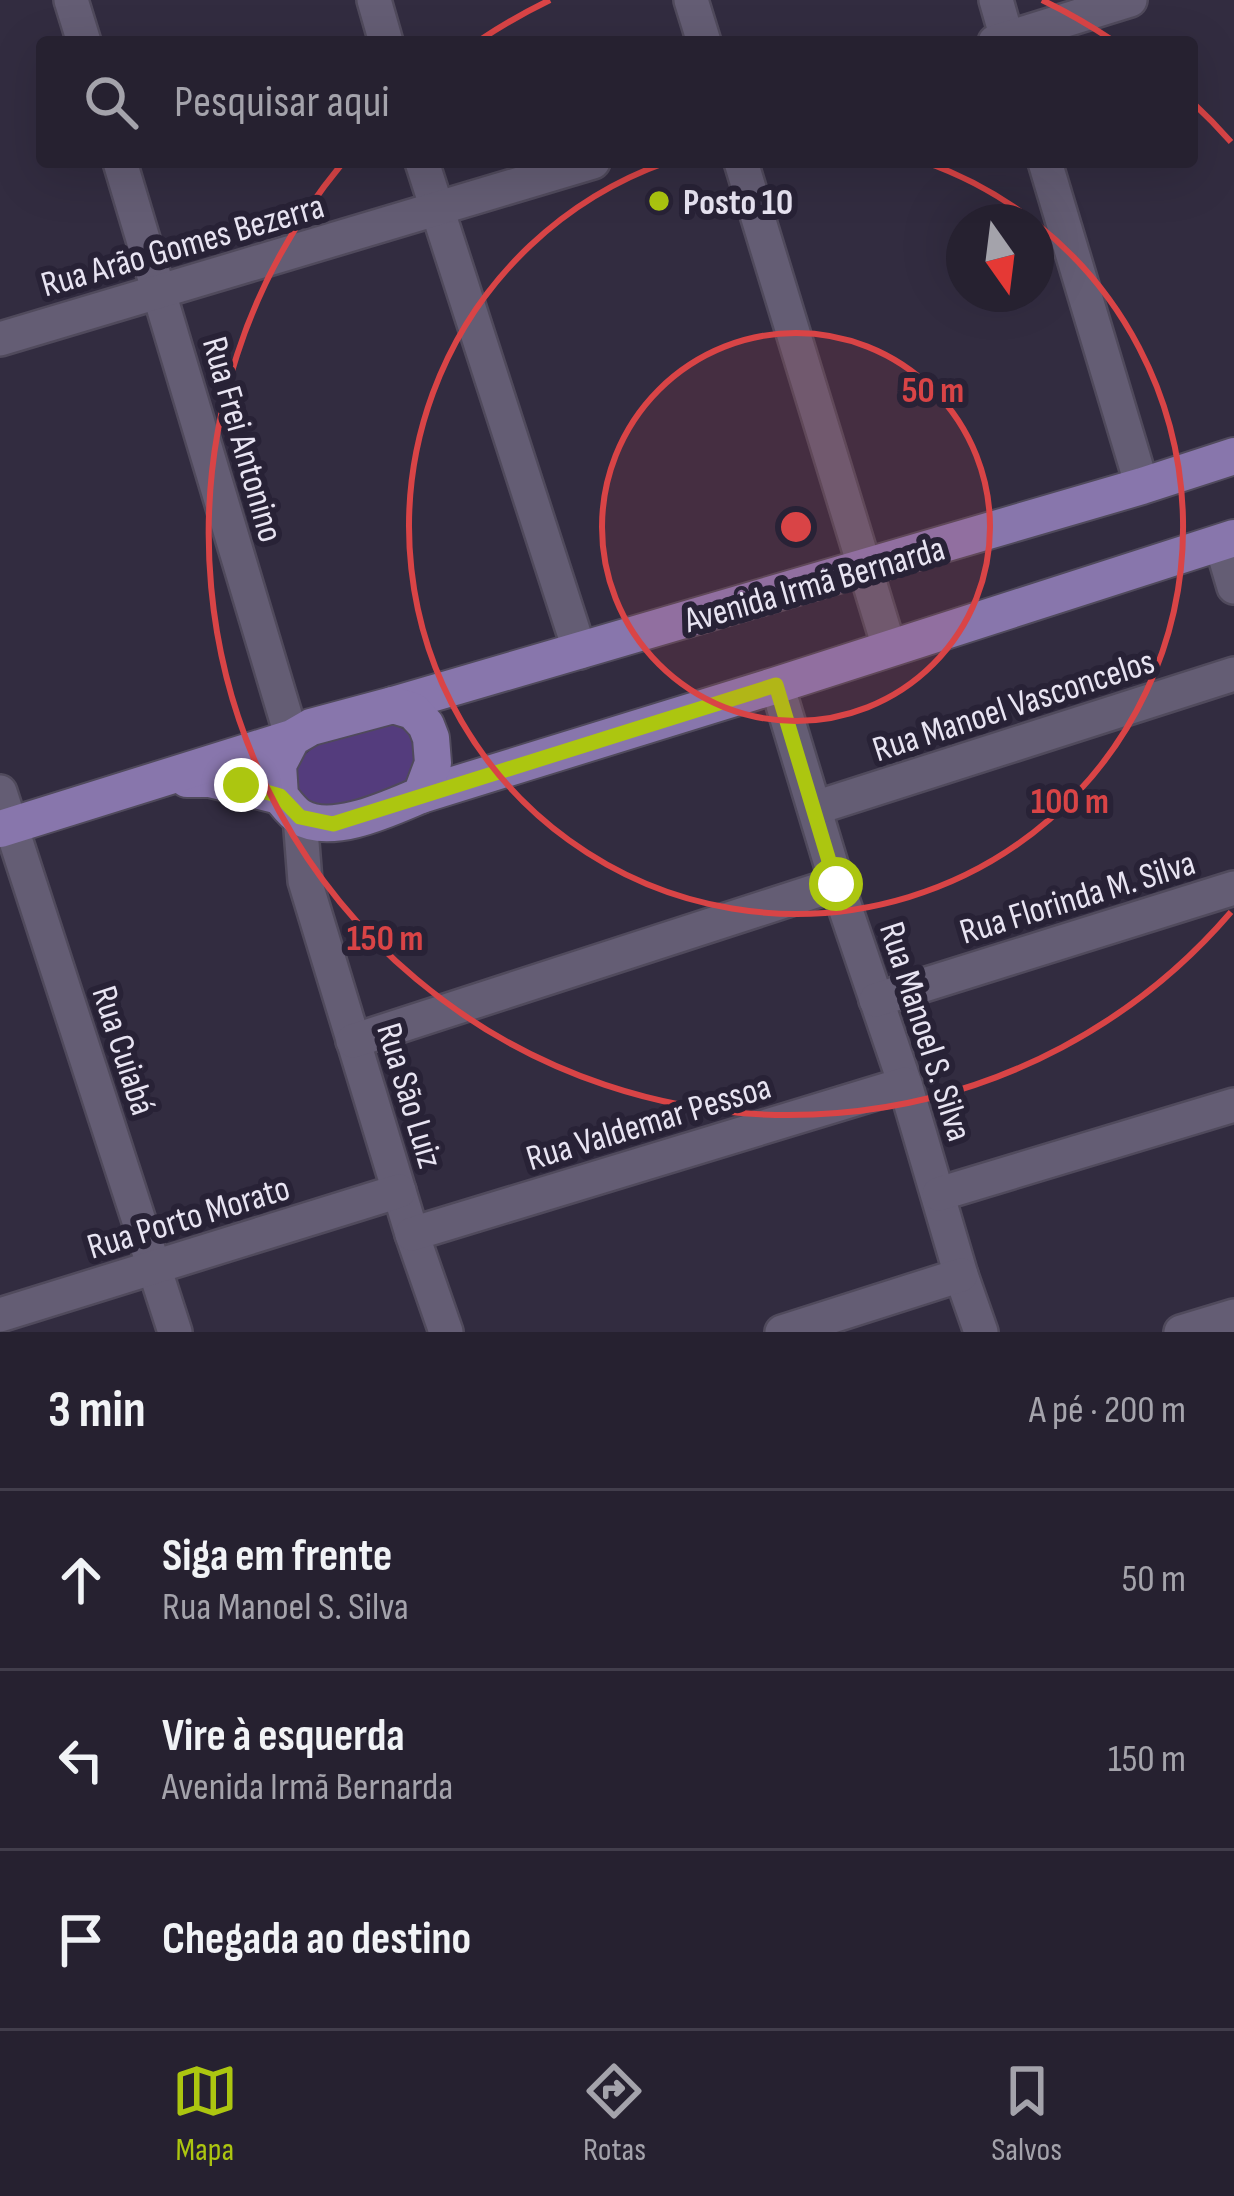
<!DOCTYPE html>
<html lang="pt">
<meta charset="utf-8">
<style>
:root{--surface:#262130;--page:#2e2938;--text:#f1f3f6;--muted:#a4a3ab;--line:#423e4c;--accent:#acc610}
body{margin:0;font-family:"Sofia Sans Condensed",sans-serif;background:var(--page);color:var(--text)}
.compass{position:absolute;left:946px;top:204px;width:108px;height:108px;border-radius:50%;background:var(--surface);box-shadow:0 12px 48px #0002;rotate:166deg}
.stop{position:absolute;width:36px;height:36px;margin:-27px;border:9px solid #acc610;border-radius:50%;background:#fff}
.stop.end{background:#acc610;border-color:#fff;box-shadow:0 3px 12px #0008}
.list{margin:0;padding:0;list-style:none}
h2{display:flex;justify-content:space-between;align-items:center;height:156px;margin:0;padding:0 48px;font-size:51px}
h2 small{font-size:39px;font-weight:400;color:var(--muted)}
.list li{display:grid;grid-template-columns:78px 1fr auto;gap:36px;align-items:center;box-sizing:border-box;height:180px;padding:0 48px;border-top:3px solid var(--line)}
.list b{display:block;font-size:45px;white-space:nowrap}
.list p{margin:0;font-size:39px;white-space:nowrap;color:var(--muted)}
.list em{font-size:39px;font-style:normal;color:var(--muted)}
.icon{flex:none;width:66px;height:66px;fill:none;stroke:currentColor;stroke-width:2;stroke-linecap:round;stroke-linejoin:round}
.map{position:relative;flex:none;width:1234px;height:1332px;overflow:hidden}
.search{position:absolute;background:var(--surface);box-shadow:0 12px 48px #0002;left:36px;right:36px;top:36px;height:132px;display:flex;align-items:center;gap:30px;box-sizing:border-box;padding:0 42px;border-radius:12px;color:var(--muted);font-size:45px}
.sheet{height:696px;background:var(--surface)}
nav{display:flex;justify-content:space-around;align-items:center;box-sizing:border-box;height:168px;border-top:3px solid var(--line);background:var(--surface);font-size:33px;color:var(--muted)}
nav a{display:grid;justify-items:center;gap:6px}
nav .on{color:var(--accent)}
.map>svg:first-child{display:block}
.green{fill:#543c7d}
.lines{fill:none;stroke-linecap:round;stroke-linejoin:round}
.minor-casing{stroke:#504a5c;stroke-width:38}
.major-casing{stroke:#504a5c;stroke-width:40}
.minor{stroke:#645d74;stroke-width:33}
.major{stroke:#8876ac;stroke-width:36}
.route{stroke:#acc610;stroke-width:15}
.ring{fill:none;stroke:#d94446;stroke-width:6}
.poi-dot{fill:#acc610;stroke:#282236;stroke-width:4.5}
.labels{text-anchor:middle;stroke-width:12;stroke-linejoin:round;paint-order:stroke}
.poi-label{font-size:36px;font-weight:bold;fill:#e8e4f2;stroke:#282236;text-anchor:start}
.street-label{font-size:36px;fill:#e8e4f2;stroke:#282236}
.centre{fill:#d94446;stroke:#282236;stroke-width:6}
.ring-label{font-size:36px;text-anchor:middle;font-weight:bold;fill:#d94446;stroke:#282236;stroke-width:12;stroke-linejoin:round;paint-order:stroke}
</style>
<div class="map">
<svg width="1234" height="1332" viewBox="0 0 1234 1332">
<rect width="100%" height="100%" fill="#322c40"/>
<path class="green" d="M387 724C418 729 429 751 408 778 397 792 366 802 349 805 300 813 268 778 316 746 335 732 364 729 387 724Z"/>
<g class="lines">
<defs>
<g id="minor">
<path d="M71 0 84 42"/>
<path d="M374 0 386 42"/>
<path d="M691 0 704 42"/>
<path d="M996 0 1008 42"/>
<path d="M995 42 1130 0"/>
<path d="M120 162 292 738"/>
<path d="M422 162 580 652"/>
<path d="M741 162 889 647"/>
<path d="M1045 162 1142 486"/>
<path d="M0 339 593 162"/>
<path d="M1221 543 1234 587"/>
<path d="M777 685 837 884 905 1084 961 1275 981 1332"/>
<path d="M0 792 175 1332"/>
<path d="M815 808 1234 674"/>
<path d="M300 817 305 881 412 1234 446 1332"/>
<path d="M876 1000 1234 888"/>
<path d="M353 1041 837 884"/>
<path d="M939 1194 1234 1105"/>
<path d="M412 1234 905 1084"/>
<path d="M0 1315 399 1191"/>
<path d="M782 1332 961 1275"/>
<path d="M1181 1332 1234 1316"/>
</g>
<g id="major">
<path d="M393 705 1142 486 1234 456"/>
<path d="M187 779H210L280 796"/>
<path d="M421 795 777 685 1234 538"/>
<path d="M0 829 292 738 311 727 393 705 413 711 426 725 431 738 433 763 421 795C390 808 332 836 300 817 293 813 285 802 280 796L278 765 292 738"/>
</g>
</defs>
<use href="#minor" class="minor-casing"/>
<use href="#major" class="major-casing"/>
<use href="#minor" class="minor"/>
<use href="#major" class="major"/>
</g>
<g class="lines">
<path class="route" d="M241 785 280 796 300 817 333 824 776 685 836 884"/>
</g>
<circle cx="796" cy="527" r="194" fill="#d94446" fill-opacity=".12"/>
<g class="ring">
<circle cx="796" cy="527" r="194"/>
<path d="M925 162A387 387 0 0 1 1032 220M1037 224A387 387 0 1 1 667 162"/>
<path d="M1231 912A581 581 0 0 1 341 165M480 40A581 581 0 0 1 550 0M1042 0A581 581 0 0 1 1112 40M1192 102A581 581 0 0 1 1231 142"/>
</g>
<circle class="poi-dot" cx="659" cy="201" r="12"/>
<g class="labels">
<g class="poi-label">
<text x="683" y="214">Posto 10</text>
</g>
<g class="street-label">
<text transform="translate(182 244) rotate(-16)" y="13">Rua Arão Gomes Bezerra</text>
<text transform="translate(244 439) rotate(74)" y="13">Rua Frei Antonino</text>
<text transform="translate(814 583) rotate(-16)" y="13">Avenida Irmã Bernarda</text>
<text transform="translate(1013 704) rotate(-18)" y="13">Rua Manoel Vasconcelos</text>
<text transform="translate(1077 896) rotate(-17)" y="13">Rua Florinda M. Silva</text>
<text transform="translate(927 1031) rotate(72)" y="13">Rua Manoel S. Silva</text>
<text transform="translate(125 1050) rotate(72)" y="13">Rua Cuiabá</text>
<text transform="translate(411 1095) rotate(73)" y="13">Rua São Luiz</text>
<text transform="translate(648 1121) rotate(-17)" y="13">Rua Valdemar Pessoa</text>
<text transform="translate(188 1216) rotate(-17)" y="13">Rua Porto Morato</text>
</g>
</g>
<circle cx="796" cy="527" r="18" class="centre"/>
<g class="ring-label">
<text x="933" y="402">50 m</text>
<text x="1070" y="813">100 m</text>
<text x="385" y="950">150 m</text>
</g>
</svg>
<svg class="compass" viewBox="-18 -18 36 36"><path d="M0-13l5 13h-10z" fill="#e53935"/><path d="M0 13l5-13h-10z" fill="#a4a3ab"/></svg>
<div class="stop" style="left:836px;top:884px"></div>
<div class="stop end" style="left:241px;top:785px"></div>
<div class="search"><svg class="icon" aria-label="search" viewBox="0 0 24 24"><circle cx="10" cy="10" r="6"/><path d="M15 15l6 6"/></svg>Pesquisar aqui</div>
</div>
<section class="sheet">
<h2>3 min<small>A pé · 200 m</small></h2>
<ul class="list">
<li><svg class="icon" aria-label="ahead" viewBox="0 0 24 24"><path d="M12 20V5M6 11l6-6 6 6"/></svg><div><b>Siga em frente</b><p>Rua Manoel S. Silva</p></div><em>50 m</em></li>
<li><svg class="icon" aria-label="left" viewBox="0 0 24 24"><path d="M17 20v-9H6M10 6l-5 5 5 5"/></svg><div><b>Vire à esquerda</b><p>Avenida Irmã Bernarda</p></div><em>150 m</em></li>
<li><svg class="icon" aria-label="arrive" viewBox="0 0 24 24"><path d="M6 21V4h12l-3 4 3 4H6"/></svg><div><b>Chegada ao destino</b></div></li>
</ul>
</section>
<nav>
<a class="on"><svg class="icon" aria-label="map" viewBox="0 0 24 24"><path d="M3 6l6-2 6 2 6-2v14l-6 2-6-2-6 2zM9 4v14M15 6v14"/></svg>Mapa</a>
<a><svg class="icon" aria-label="directions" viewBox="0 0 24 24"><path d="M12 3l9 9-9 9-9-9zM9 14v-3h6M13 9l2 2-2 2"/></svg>Rotas</a>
<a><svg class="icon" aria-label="saved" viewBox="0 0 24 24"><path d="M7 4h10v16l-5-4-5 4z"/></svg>Salvos</a>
</nav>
